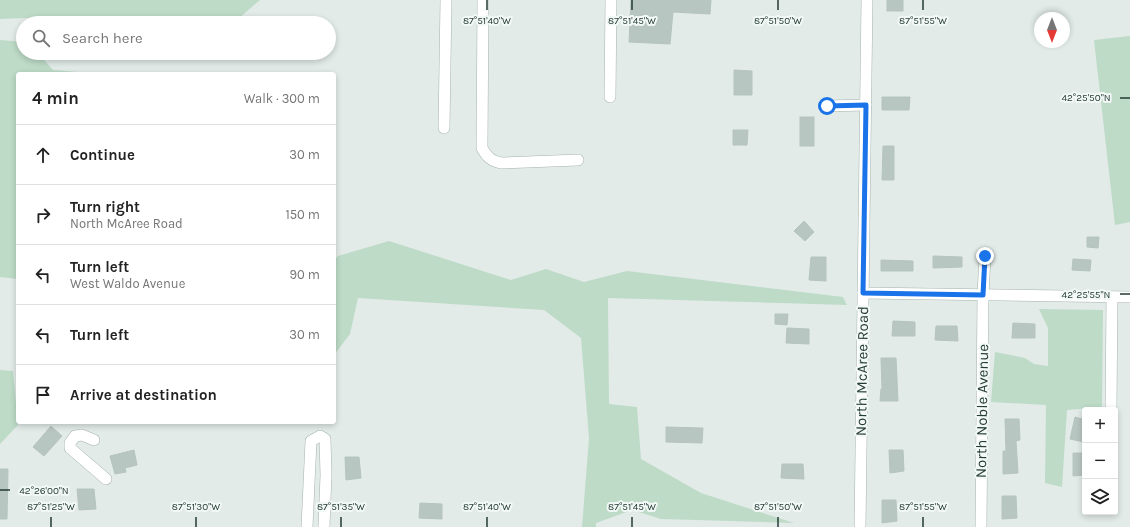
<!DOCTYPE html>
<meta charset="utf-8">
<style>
:root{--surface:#fff;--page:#f2f2f2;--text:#222;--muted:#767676;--line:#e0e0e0}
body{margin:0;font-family:Karla,sans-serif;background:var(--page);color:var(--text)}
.controls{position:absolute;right:12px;bottom:12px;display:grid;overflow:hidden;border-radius:4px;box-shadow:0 2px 6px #0003}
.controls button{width:36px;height:36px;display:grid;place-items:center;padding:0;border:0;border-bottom:1px solid var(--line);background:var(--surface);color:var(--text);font:20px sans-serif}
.compass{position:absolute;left:1034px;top:12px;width:36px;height:36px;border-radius:50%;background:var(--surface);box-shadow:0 2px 6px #0003;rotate:180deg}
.stop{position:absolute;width:12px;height:12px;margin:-9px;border:3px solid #1a73e8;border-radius:50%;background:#fff}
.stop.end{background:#1a73e8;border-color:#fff;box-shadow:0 1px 4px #0008}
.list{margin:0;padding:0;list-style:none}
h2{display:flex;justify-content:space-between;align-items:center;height:52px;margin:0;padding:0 16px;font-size:17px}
h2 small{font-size:13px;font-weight:400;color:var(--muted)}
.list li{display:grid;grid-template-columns:26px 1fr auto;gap:12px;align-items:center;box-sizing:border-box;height:60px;padding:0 16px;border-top:1px solid var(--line)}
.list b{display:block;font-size:15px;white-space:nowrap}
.list p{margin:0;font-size:13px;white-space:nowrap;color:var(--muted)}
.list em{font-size:13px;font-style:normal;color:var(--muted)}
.icon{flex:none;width:22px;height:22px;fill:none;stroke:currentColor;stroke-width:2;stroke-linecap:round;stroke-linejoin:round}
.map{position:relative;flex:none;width:1130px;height:527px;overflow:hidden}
.search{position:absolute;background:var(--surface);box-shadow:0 2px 6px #0003;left:16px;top:16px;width:320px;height:44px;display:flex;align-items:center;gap:10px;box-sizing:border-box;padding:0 14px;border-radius:22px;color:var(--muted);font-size:15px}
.panel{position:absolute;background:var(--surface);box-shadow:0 2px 6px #0003;left:16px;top:72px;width:320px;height:352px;border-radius:4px}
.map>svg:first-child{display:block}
.green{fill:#bddbc7}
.building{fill:#b8c6c1;stroke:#b5c4bf}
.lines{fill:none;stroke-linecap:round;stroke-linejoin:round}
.minor-casing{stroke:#a5b3af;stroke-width:12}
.minor{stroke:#fff;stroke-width:11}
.route{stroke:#1a73e8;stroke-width:5}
.ticks{fill:none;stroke:#243b36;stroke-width:1.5}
.labels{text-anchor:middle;stroke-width:4;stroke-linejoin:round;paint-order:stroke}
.street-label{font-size:15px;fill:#243b36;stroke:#f2f8f5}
.ticks-label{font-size:10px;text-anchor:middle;fill:#243b36;stroke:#f2f8f5;stroke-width:4;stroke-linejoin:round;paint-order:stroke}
</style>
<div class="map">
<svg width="1130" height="527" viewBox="0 0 1130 527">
<rect width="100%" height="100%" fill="#e2ebe8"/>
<g class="green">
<path d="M0 0H260L233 23H110L74 16 0 19Z"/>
<path d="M1130 36V222L1115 225 1094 40Z"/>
<path d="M0 40 23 42V53H38L53 70 104 74H18V279L0 277Z"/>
<path d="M389 241 511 280 546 269 584 282 627 271 843 297 847 305 608 298 609 404 637 407 641 459 701 493 794 523 661 519 632 510 596 523V527H582L589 438 581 338 544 310 358 298 350 334 334 355V260L338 256Z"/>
<path d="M1039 309 1103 310 1102 407 1067 410 1062 487 1045 483 1046 405 991 402 995 352 1025 358 1034 364 1048 366V328Z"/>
<path d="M0 370 13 371 18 425 0 444Z"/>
</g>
<g class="building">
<path d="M631 0H711L710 14 673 12 670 44 629 42Z"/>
<rect x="887" y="0" width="16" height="11"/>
<path d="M734 70 752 71V95H734Z"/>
<path d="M882 97H910L909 110H882Z"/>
<rect x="800" y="117" width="14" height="29"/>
<path d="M733 130H748L747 145H733Z"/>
<path d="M883 146H894V180H882Z"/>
<path d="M804 221 814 232 805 241 794 231Z"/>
<path d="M1087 237H1099L1098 248 1087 247Z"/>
<path d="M933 256 962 257V267L933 268Z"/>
<path d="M811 257H826V281L809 280Z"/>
<path d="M1073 259 1091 260 1090 271 1072 270Z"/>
<path d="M881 260 913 261V271H881Z"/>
<path d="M775 314H788L787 325 775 324Z"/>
<path d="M893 321 915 322V336H892Z"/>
<path d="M1013 323 1035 324V338H1012Z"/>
<path d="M936 326H957L958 341 935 340Z"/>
<path d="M787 328 809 329V344L786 343Z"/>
<path d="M881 358H896L898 401H880L881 389H882Z"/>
<path d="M1075 417 1085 420 1084 442 1070 439Z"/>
<path d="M1005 419H1019L1020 440 1016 441 1018 473 1003 474V451H1006Z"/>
<path d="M51 426 62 436 44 456 33 447Z"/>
<path d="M666 427 703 428 702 443 666 442Z"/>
<path d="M134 450 137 465 125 468 126 472 115 474 110 456Z"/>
<path d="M889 450H903L904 471 890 473Z"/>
<path d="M1073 453H1085V475L1073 476Z"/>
<path d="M345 457H359L361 478 346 480Z"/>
<path d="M782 464H803L804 479 781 478Z"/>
<path d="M0 469H8L7 519H0Z"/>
<path d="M77 489H94L96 509 79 510Z"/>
<path d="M1002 496H1016L1017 518 1002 519Z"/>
<path d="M882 500H896L897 521 882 523Z"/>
<path d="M420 503 442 504V519L419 518Z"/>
</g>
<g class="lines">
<defs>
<g id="minor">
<path d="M483 0 482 148C487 157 491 161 501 163L578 160"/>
<path d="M610 97 611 0"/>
<path d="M827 106 866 105"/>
<path d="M444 128 446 0"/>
<path d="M863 293 1130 297"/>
<path d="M1111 410 1112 297"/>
<path d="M94 440 82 435 75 436 70 443V448L106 479"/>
<path d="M307 527 311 441 320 436 325 439 326 475 324 527"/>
<path d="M860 527 867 0"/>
<path d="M981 527 983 295 985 256"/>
</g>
</defs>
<use href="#minor" class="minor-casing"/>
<use href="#minor" class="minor"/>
</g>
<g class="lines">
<path class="route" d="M827 106 866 105 863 293 983 295 985 256"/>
</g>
<path class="ticks" d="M487 0V10M632 0V10M778 0V10M923 0V10M1120 98H1130M1120 294H1130M0 490H10M51 517V527M196 517V527M341 517V527M487 517V527M632 517V527M778 517V527M923 517V527"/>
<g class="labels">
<g class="street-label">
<text transform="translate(862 371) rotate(-89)" y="5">North McAree Road</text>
<text transform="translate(982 411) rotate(-89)" y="5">North Noble Avenue</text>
</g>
</g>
<g class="ticks-label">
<text x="487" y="24">87°51'40"W</text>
<text x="632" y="24">87°51'45"W</text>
<text x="778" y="24">87°51'50"W</text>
<text x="923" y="24">87°51'55"W</text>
<text x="1086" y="101">42°25'50"N</text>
<text x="1086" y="298">42°25'55"N</text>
<text x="44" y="494">42°26'00"N</text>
<text x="51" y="510">87°51'25"W</text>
<text x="196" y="510">87°51'30"W</text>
<text x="341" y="510">87°51'35"W</text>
<text x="487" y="510">87°51'40"W</text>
<text x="632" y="510">87°51'45"W</text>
<text x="778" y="510">87°51'50"W</text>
<text x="923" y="510">87°51'55"W</text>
</g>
</svg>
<div class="controls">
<button>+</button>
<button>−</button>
<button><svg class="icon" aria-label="layers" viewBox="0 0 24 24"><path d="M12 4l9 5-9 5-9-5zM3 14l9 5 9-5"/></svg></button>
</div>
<svg class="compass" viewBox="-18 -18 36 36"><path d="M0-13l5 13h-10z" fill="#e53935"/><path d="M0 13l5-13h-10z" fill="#767676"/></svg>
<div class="stop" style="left:827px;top:106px"></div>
<div class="stop end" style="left:985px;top:256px"></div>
<div class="search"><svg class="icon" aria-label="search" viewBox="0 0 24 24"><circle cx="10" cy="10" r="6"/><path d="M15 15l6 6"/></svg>Search here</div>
<section class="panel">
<h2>4 min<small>Walk · 300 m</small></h2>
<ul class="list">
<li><svg class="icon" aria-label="ahead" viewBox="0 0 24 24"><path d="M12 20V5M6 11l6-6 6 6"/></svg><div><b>Continue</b></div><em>30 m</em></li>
<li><svg class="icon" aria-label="right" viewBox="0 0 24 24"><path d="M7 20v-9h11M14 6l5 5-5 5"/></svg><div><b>Turn right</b><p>North McAree Road</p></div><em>150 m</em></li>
<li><svg class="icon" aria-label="left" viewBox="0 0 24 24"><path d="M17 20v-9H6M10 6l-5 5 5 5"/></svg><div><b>Turn left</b><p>West Waldo Avenue</p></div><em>90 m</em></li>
<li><svg class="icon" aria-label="left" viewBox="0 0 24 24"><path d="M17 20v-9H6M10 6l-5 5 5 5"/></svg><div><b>Turn left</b></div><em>30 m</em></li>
<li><svg class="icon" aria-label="arrive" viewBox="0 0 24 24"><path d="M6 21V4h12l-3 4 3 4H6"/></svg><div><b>Arrive at destination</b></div></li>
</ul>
</section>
</div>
